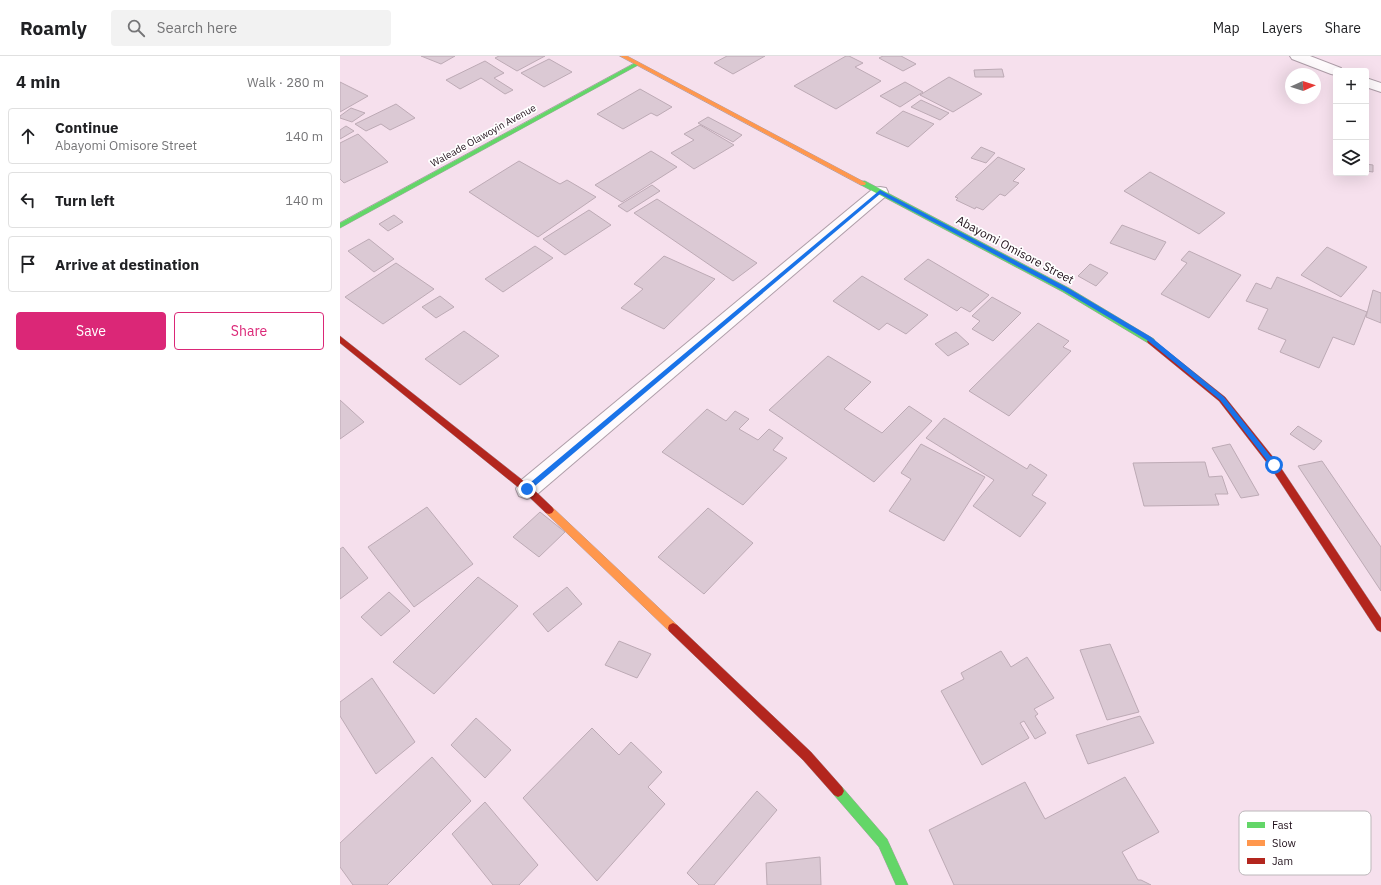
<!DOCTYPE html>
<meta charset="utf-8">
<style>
:root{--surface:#fff;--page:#f2f2f2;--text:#202124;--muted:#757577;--line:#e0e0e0;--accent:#db2777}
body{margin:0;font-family:"IBM Plex Sans",sans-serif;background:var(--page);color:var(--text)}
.controls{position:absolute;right:12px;top:12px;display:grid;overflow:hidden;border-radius:4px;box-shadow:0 4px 16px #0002}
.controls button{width:36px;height:36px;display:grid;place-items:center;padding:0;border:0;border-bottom:1px solid var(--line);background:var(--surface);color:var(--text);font:20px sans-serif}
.compass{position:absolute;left:945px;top:12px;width:36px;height:36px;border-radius:50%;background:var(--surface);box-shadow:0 4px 16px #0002;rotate:87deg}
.stop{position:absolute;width:12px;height:12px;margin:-9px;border:3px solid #1a73e8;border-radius:50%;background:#fff}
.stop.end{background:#1a73e8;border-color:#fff;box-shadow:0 1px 4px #0008}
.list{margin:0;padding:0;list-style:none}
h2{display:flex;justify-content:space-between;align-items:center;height:52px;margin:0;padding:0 16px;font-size:17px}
h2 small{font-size:13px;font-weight:400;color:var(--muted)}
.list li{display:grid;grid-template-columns:26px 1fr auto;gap:12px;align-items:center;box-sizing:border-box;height:56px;margin:0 8px 8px;padding:0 8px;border:1px solid var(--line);border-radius:4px}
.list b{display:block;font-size:15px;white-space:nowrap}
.list p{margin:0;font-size:13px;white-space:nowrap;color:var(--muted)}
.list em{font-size:13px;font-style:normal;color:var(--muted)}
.actions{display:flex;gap:8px;padding:12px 16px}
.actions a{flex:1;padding:9px 0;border:1px solid var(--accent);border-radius:4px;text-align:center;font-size:14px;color:var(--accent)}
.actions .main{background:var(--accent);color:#fff}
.icon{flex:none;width:22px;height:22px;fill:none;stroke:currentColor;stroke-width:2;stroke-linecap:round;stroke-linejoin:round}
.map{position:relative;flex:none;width:1041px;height:829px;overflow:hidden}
header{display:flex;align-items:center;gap:24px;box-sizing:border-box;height:56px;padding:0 20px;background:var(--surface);border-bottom:1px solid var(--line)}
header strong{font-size:19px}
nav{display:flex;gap:22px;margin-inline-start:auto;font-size:14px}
.search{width:280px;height:36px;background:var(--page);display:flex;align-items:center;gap:10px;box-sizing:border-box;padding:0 14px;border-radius:4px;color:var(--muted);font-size:15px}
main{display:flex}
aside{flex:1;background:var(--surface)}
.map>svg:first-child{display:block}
.building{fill:#dbc9d4;stroke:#bdaab5}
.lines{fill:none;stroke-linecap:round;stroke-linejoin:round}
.street-casing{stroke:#ae9da8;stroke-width:2}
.fast-casing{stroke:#ae9da8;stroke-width:1}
.slow-casing{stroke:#ae9da8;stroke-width:1}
.jam-casing{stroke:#ae9da8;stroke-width:1}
.street{fill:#fefafc;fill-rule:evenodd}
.fast{fill:#63d668;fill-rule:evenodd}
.slow{fill:#ff974d;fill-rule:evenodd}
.jam{fill:#b3261e;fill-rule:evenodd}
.route{fill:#1a73e8}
.labels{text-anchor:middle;stroke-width:3.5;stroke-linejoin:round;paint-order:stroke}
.far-street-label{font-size:10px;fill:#20101a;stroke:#fff}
.street-label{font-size:12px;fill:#20101a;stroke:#fff}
.key{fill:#fff;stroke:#bcb7ba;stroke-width:1}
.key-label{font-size:11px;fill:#20101a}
</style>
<header>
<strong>Roamly</strong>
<div class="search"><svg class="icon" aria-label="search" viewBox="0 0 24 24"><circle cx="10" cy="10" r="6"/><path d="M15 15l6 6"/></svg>Search here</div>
<nav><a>Map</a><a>Layers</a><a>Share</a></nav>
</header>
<main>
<aside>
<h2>4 min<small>Walk · 280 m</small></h2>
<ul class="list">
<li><svg class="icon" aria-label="ahead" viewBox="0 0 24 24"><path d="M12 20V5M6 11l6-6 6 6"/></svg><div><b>Continue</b><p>Abayomi Omisore Street</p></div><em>140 m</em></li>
<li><svg class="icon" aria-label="left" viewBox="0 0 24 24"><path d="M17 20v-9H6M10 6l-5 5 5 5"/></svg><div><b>Turn left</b></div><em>140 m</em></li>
<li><svg class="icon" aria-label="arrive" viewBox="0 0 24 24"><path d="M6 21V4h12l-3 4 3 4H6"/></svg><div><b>Arrive at destination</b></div></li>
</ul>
<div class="actions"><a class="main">Save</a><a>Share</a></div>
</aside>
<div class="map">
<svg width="1041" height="829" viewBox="0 0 1041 829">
<rect width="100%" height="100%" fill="#f6e0ed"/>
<g class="building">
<path d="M81 0H115L101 8Z"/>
<path d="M159 0H205L177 15 155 2Z"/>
<path d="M387 0H425L393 18 374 7Z"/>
<path d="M506 0H509L523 7 515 11 541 25 496 53 454 30Z"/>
<path d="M543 0H561L576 8 563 15 539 2Z"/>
<path d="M209 3 232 16 204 31 181 17Z"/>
<path d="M145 5 164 17 154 22 173 34 165 38 141 22 120 33 106 24Z"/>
<path d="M662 13 664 21H635L634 14Z"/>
<path d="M609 21 642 38 613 56 580 39Z"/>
<path d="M0 26 28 40 0 56Z"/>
<path d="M565 26 583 36 560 51 540 40Z"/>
<path d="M300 33 332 51 317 60 311 57 283 73 257 58Z"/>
<path d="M581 44 609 57 600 64 571 51Z"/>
<path d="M56 48 75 62 50 74 41 68 26 75 15 68Z"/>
<path d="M11 52 25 57 12 66 0 62V60Z"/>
<path d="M563 55 594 68 568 91 536 77Z"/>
<path d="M368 61 402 79 393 86 358 67Z"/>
<path d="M360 69 394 89 354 113 331 97 354 84 344 78Z"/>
<path d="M6 70 14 75 0 83V74Z"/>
<path d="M18 78 48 106 4 127 0 123V87Z"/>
<path d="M641 91 655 97 646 107 631 102Z"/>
<path d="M311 95 337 111 282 146 255 129Z"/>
<path d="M658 101 685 113 673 125 679 127 665 140 660 138 643 154 636 151 635 153 616 144 618 142 615 141Z"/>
<path d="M179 105 220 128 227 124 256 141 198 181 129 136Z"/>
<path d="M1026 108 1033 109V116L1026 115Z"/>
<path d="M810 116 885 157 859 178 784 135Z"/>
<path d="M312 129 320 135 287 156 278 150Z"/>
<path d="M317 143 417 207 393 225 294 157Z"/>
<path d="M249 154 271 169 225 199 203 183Z"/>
<path d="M54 159 63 166 48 175 39 168Z"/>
<path d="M782 169 826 186 815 204 770 187Z"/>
<path d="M29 183 54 203 34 216 8 195Z"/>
<path d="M195 190 213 202 163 236 145 223Z"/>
<path d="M987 191 1027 211 1001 241 961 219Z"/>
<path d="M849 195 901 219 869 262 821 238 847 207 841 204Z"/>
<path d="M324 200 375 223 324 273 281 252 303 233 294 228Z"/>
<path d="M588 203 649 239 630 256 621 251 617 255 564 223Z"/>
<path d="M56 207 94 233 43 268 5 241Z"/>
<path d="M750 208 768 217 756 230 738 220Z"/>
<path d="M522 220 588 259 566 278 547 267 539 274 493 245Z"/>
<path d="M937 221 1027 256 1014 289 993 281 979 312 940 296 946 284 918 273 928 253 906 245 916 227 931 233Z"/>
<path d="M1033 234 1041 237V267L1026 261Z"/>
<path d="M100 240 114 251 96 262 82 251Z"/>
<path d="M652 241 681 257 653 285 632 273 640 265 632 260Z"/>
<path d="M698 267 729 285 723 291 731 295 669 360 629 335Z"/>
<path d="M124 275 159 300 120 329 85 303Z"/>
<path d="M616 276 629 288 608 300 595 288Z"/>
<path d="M488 300 531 326 504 353 542 377 569 350 592 365 534 426 429 354Z"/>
<path d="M0 344 24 366 0 383Z"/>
<path d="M367 353 386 365 395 355 409 363 399 373 418 384 429 373 443 382 433 394 447 402 403 449 322 396Z"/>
<path d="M604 362 687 413 690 408 707 419 692 439 706 447 680 481 633 450 654 424 586 382Z"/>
<path d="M958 370 982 385 974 394 950 378Z"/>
<path d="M581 388 645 421 604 485 549 455 571 423 561 417Z"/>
<path d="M890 388 919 439 901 442 872 392Z"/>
<path d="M982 405 1041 491V535L958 410Z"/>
<path d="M865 406 869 421 882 420 888 438H875L879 449 804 450 793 407Z"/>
<path d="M87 451 133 508 74 551 28 491Z"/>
<path d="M368 452 413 487 364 538 318 501Z"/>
<path d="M200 456 225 476 199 501 173 481Z"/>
<path d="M3 491 28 522 0 543V493Z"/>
<path d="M138 521 178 550 94 638 53 606Z"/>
<path d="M227 531 242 548 208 576 193 558Z"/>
<path d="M49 536 70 555 41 580 21 561Z"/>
<path d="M279 585 311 598 297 622 265 609Z"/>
<path d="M770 588 799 656 767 664 740 594Z"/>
<path d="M661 595 671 611 687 601 714 642 694 653 698 658 695 660 706 677 695 683 684 665 680 667 689 682 642 709 601 635 624 623 621 617Z"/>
<path d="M32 622 75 686 36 718 0 660V646Z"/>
<path d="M800 660 814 687 748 708 736 679Z"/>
<path d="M136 662 171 694 145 722 111 689Z"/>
<path d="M252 672 279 699 291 686 322 716 308 731 325 748 257 825 183 742Z"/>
<path d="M92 701 131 745 47 829H13L0 811V787Z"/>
<path d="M785 721 819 776 782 796 798 824H801L811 829H614L589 774 685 726 705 763Z"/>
<path d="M417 735 437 754 374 829H359L347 817Z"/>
<path d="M145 746 198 809 179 829H153L112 778Z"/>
<path d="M480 801 481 829H427L426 807Z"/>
</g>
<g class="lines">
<defs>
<g id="street">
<path d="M950 0H970L1001 12 1003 15H996V19L991 18 952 3Z"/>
<path d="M1026 22 1041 27V36L1026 31Z"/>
<path d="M540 131 546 132 548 136 546 140 195 440 187 443 179 440 176 433 179 426 534 132Z"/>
</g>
<g id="fast">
<path d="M295 7 300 8 0 172V167Z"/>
<path d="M521 125H525L729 232 814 283 815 285 814 287H808L723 236 521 129Z"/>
<path d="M498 729 502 731 547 783 568 829H556L539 791 494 739 492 735 494 731Z"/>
</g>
<g id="slow">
<path d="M280 0H287L526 127 525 129H521Z"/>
<path d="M209 450 212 451 337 569 338 572 337 575 333 577 329 575 206 457 204 454 206 451Z"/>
</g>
<g id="jam">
<path d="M0 280 190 430 212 451 214 454 212 457 209 458 206 457 184 436 0 287Z"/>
<path d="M811 282 885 341 937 406 1041 562V576L1037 574 931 412 879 345 808 287 807 285Z"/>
<path d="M333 567 337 569 471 696 502 731 504 735 502 739 498 741 494 739 463 704 329 575 328 572 329 569Z"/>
</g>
</defs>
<use href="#street" class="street-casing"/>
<use href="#fast" class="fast-casing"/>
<use href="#slow" class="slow-casing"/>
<use href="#jam" class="jam-casing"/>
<use href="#street" class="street"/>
<use href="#fast" class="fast"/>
<use href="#slow" class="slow"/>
<use href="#jam" class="jam"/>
</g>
<path class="route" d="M540 134 728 232 811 281 884 341 936 407V411H932L880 344 807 284 724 235 540 138 189 435H185V431Z"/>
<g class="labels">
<g class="far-street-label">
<text transform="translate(143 79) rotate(-29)" y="4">Waleade Olawoyin Avenue</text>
</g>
<g class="street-label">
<text transform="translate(675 194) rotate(28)" y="4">Abayomi Omisore Street</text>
</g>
</g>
<rect x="899" y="755" width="132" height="64" rx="6" class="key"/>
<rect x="907" y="766" width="18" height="6" fill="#63d668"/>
<rect x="907" y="784" width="18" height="6" fill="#ff974d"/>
<rect x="907" y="802" width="18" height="6" fill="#b3261e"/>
<g class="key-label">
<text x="932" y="773">Fast</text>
<text x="932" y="791">Slow</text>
<text x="932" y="809">Jam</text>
</g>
</svg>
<div class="controls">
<button>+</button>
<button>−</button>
<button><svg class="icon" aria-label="layers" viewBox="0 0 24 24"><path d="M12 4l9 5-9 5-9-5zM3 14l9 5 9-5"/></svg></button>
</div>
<svg class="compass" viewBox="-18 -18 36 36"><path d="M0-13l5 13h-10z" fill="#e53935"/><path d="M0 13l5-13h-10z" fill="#757577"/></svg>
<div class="stop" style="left:934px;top:409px"></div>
<div class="stop end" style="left:187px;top:433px"></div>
</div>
</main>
